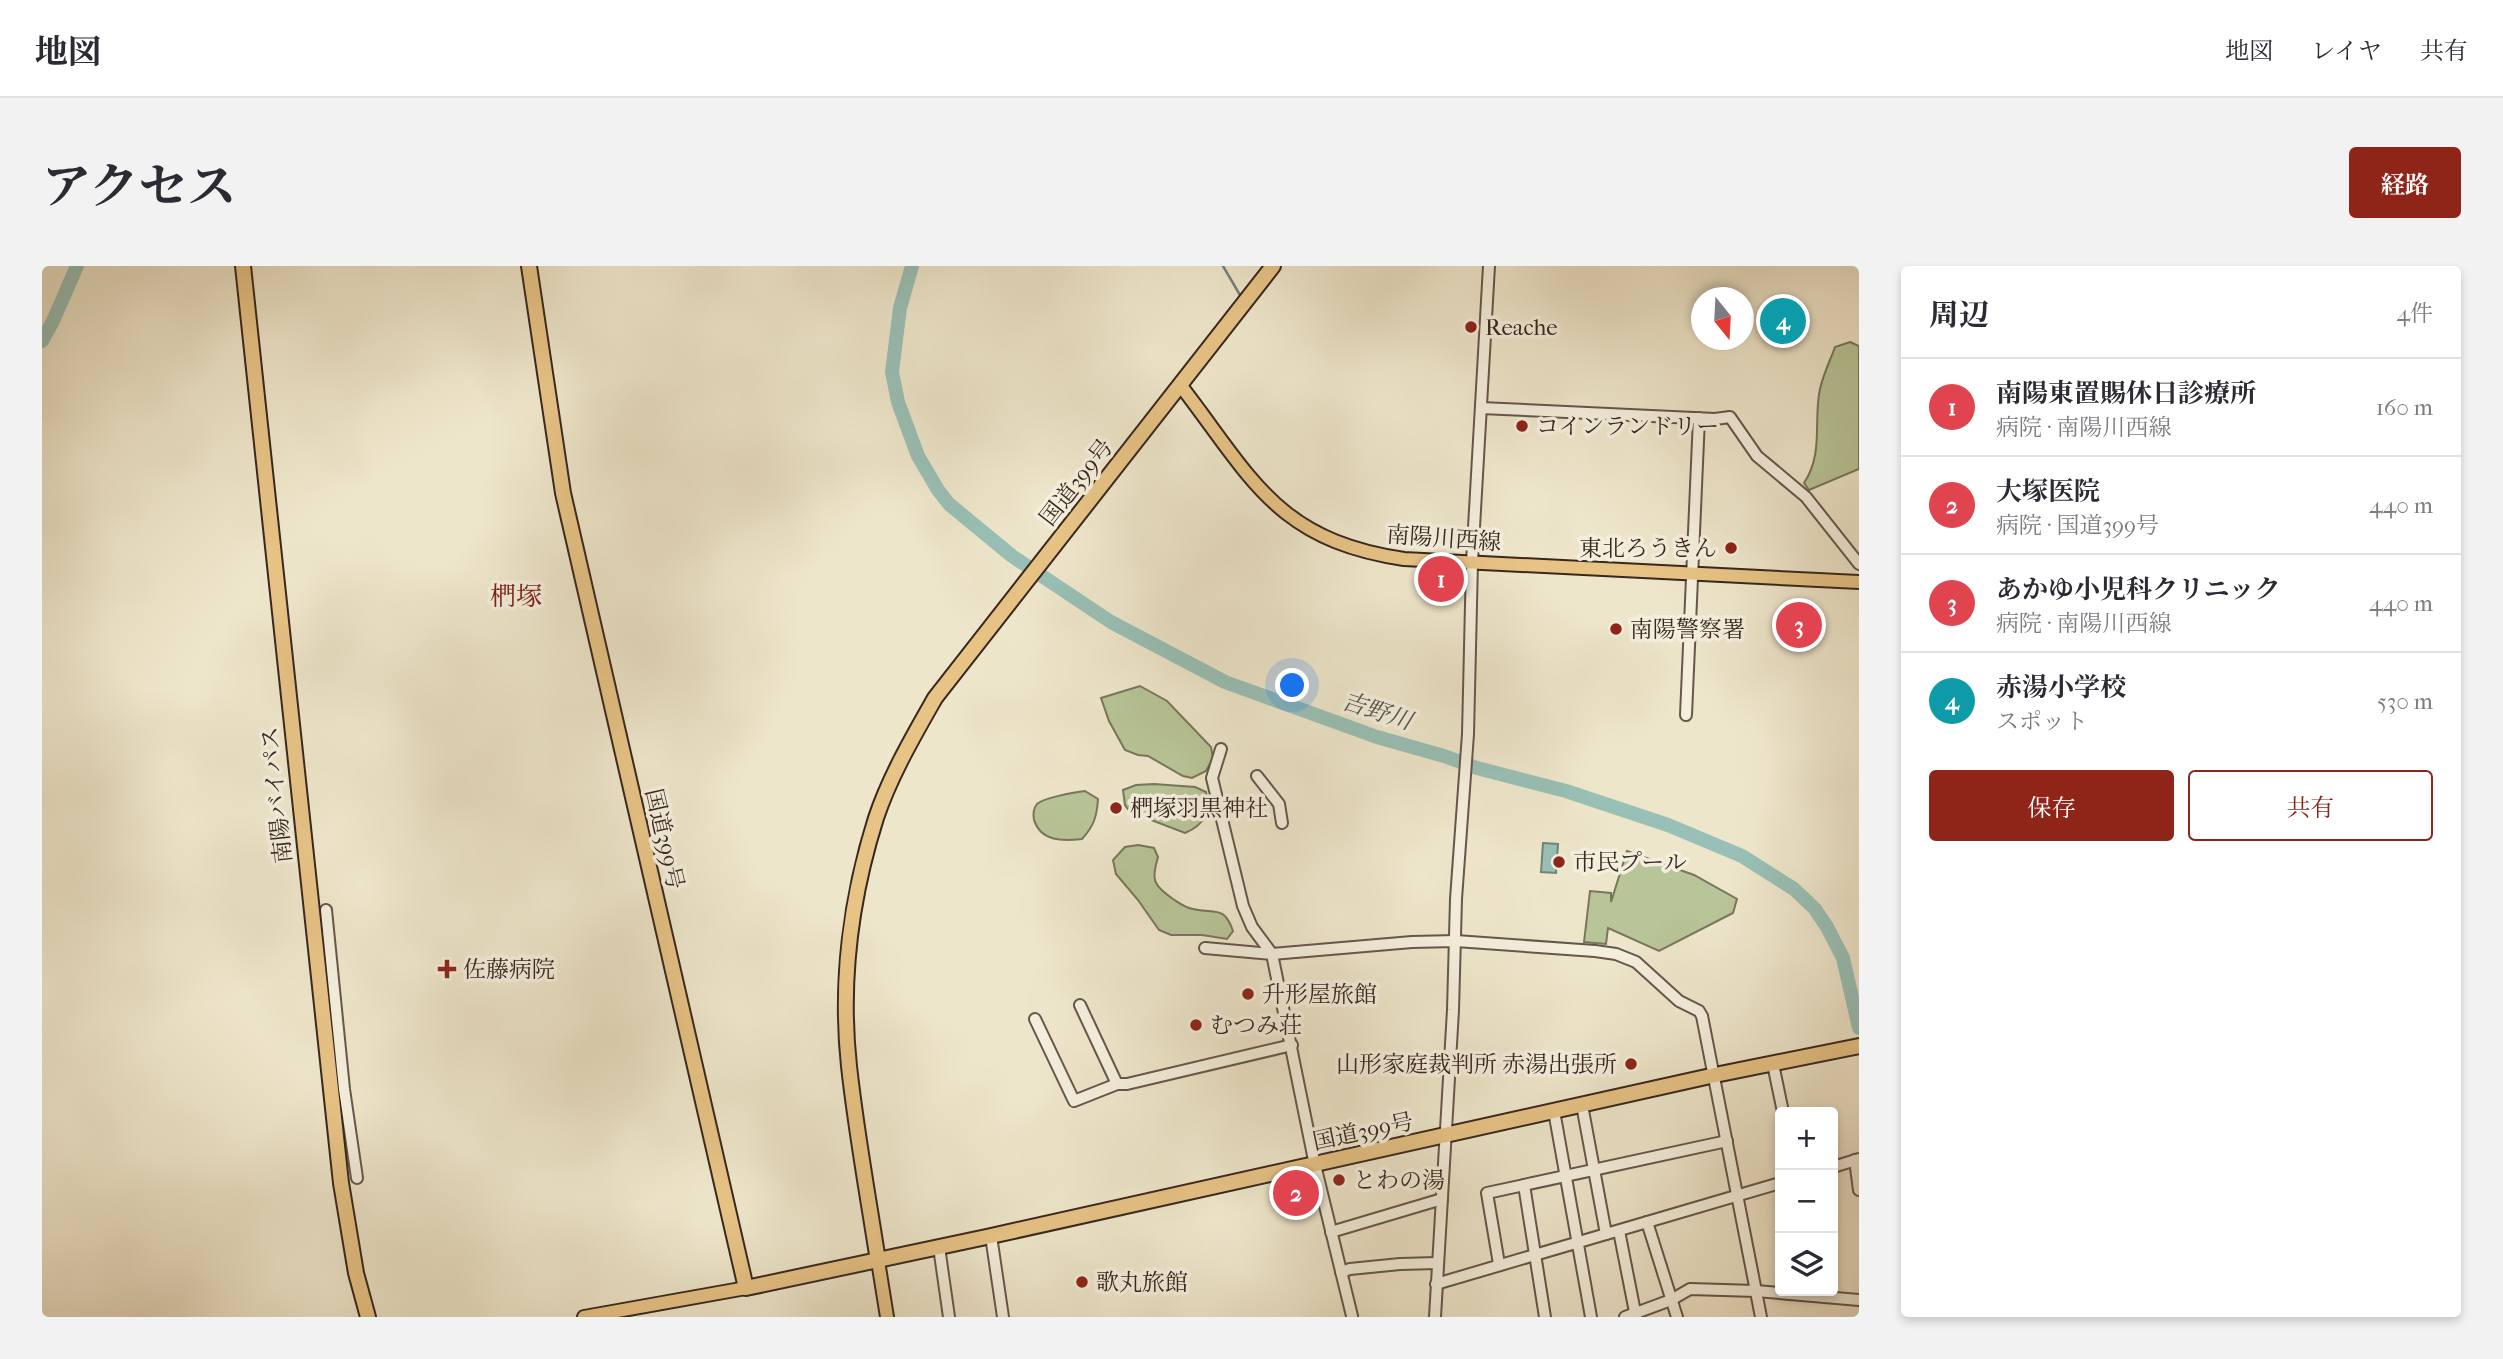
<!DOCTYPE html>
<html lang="ja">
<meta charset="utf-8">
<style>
:root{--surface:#fff;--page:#f2f2f3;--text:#2b2b33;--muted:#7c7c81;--line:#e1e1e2;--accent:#8f2418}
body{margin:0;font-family:"IM FELL French Canon","Noto Serif JP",serif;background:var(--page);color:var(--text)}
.controls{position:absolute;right:21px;bottom:21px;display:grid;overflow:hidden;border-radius:7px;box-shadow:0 4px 10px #0003}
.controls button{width:63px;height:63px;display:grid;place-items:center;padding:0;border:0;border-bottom:2px solid var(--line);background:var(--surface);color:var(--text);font:35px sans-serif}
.compass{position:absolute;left:1649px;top:21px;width:63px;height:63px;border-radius:50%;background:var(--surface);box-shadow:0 4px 10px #0003;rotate:162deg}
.you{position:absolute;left:1251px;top:420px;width:24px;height:24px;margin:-18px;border:5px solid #fff;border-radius:50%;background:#1a73e8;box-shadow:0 0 0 10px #1a73e833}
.badge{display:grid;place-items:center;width:46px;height:46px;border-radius:50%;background:var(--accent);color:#fff;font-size:23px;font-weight:700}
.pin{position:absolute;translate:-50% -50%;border:4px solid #fff;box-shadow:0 2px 7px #0006}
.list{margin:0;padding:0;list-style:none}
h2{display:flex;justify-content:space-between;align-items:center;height:91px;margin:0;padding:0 28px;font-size:30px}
h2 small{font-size:23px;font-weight:400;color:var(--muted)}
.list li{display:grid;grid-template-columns:46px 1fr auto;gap:21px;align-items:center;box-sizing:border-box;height:98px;padding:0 28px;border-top:2px solid var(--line)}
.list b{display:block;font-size:26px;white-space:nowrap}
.list p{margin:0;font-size:23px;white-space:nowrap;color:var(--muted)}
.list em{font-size:23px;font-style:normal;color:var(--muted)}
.actions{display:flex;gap:14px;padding:21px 28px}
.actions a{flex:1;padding:16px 0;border:2px solid var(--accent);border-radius:7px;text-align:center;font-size:24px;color:var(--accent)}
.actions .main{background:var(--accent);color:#fff}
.icon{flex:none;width:38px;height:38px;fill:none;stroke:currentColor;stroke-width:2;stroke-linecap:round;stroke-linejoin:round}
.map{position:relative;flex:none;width:1817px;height:1051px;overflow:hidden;border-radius:7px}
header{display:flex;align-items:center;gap:42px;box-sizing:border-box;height:98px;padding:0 35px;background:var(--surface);border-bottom:2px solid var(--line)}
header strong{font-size:33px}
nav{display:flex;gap:38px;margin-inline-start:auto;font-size:24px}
.intro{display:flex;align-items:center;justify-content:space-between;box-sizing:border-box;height:168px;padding:0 42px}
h1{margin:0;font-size:49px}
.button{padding:18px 32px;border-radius:7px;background:var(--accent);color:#fff;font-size:24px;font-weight:700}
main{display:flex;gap:42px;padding:0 42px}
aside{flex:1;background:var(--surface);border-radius:7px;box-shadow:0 4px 10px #0003}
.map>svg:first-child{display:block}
.green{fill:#b8c598;stroke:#78765c;stroke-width:2}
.water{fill:#99c0b6;stroke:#72837a;stroke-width:2}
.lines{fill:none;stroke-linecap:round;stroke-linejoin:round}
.stream{stroke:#72837a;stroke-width:2.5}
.river{stroke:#99c0b6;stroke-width:14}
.minor-casing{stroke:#66574b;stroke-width:14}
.major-casing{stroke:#382720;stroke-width:16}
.highway-casing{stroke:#382720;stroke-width:18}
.minor{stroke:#f4efdd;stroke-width:10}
.major{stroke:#e7c386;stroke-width:12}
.highway{stroke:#e7c386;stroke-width:14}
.poi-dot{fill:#8f2418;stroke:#f4efdd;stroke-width:2.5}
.labels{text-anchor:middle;stroke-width:7;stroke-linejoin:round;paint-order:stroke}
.poi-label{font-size:23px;fill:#382720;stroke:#f4efdd;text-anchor:start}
.street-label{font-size:23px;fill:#382720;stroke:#f4efdd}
.water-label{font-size:24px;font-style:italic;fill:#55554d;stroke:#f4efdd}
.quarter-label{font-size:26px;fill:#7a1f14;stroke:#f4efdd}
</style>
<header>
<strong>地図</strong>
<nav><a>地図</a><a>レイヤ</a><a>共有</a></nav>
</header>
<div class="intro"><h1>アクセス</h1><a class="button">経路</a></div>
<main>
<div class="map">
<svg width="1817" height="1051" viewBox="0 0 1817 1051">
<rect width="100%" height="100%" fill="#eee6cb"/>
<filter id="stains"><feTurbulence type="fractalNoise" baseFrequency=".00286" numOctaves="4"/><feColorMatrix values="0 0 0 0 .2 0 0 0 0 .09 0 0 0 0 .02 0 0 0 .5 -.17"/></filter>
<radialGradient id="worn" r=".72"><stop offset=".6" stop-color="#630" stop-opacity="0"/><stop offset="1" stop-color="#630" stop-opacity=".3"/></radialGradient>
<g class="green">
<path d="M1808 76 1817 80V203L1767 224 1762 217C1782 187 1771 155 1778 123 1781 109 1788 95 1793 81Z"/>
<path d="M1098 420 1125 435 1169 481 1171 492 1164 505 1150 512 1141 510 1106 490 1096 489 1083 484 1067 455 1059 432Z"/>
<path d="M1112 518 1153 521 1164 526C1169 547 1162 559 1143 567L1088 546 1083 539 1081 524 1094 519Z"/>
<path d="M1043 525 1056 533C1055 550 1052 560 1040 573 1021 575 999 576 992 554 991 549 991 543 995 538 1001 532 1033 526 1043 525Z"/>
<path d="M1096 579 1112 582 1116 591C1109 614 1111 619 1131 633 1137 637 1143 642 1151 643 1173 648 1182 639 1191 665L1185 673 1160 669H1129L1117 664 1096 634 1074 608 1071 594 1083 581Z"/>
<path d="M1585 585 1652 609 1695 633 1691 647 1617 685 1566 662 1564 678 1542 676 1548 625 1569 627V636Z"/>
</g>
<path class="water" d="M1501 577 1516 578 1514 607 1499 606Z"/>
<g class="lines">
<path class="stream" d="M1181 0 1198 29"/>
<g class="river">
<path d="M870 0 858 42 850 106 856 136 876 190 896 224 907 238 970 290 1069 356 1183 416 1335 471 1402 490 1435 502 1524 525 1626 559 1700 590 1752 623 1773 643 1785 661 1801 692 1817 762"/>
<path d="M0 75 11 55 35 0"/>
</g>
<defs>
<g id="minor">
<path d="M1439 142 1673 153 1688 151 1715 190 1764 231 1817 298"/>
<path d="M1644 449 1657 152"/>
<path d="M1179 483 1170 512 1201 640 1210 661 1230 688 1273 899 1310 1050"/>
<path d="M1215 510 1237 538 1240 557"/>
<path d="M284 644 302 823 315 912"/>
<path d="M1163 682 1230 688 1370 676 1414 675 1553 685 1574 688 1594 696 1637 735 1657 745 1660 750 1719 1051"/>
<path d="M1038 739 1075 818"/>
<path d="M993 753 1032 835 1075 818H1085L1250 779"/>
<path d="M1731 798 1741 846"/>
<path d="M1540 839 1564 968"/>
<path d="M1512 845 1549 1051"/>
<path d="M1813 894 1817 924"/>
<path d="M1791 901 1817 893"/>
<path d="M1482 919 1503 1051"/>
<path d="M1605 956 1635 1051"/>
<path d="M1577 965 1594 1051"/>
<path d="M1289 966 1400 933"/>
<path d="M949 970 961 1051"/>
<path d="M897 981 907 1051"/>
<path d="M1457 998 1445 927 1685 875"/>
<path d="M1299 1006 1308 1003 1358 998 1395 997"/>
<path d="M1394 1018 1738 917"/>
<path d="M1393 1051 1411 744 1414 633 1426 468 1430 296 1447 0"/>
<path d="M1583 1051 1629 1034 1648 1023 1714 1025 1817 1034"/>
</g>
<g id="major">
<path d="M1139 120C1210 212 1234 274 1362 293L1817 316"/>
<path d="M836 995 845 1051"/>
<path d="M542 1051 704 1022"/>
</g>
<g id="highway">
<path d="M201 0 299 917 314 1007 326 1051"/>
<path d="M487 0 521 227 704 1022 949 970 1673 809 1817 780"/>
<path d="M836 995C826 930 814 865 807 800 798 717 809 631 834 552 848 510 872 469 893 432L1231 0"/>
</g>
</defs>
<use href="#minor" class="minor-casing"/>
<use href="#major" class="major-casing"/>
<use href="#highway" class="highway-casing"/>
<use href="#minor" class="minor"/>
<use href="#major" class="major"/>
<use href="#highway" class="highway"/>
</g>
<g class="poi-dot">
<circle cx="1429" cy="61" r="7"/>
<circle cx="1480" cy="160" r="7"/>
<circle cx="1689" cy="282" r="7"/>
<circle cx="1574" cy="363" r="7"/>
<circle cx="1074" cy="542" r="7"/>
<circle cx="1517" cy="596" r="7"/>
<path d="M401.5 692.5h7v7h7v7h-7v7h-7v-7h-7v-7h7z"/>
<circle cx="1206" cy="728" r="7"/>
<circle cx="1154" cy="759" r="7"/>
<circle cx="1589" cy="798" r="7"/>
<circle cx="1297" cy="914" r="7"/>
<circle cx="1040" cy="1016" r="7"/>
</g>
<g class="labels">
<g class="poi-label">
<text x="1443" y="69">Reache</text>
<text x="1494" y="168">コインランドリー</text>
<text x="1675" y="290" text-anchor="end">東北ろうきん</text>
<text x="1588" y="371">南陽警察署</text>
<text x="1088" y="550">椚塚羽黒神社</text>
<text x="1531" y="604">市民プール</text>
<text x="421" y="711">佐藤病院</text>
<text x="1220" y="736">升形屋旅館</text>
<text x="1168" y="767">むつみ荘</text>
<text x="1575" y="806" text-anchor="end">山形家庭裁判所 赤湯出張所</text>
<text x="1311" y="922">とわの湯</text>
<text x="1054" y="1024">歌丸旅館</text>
</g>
<g class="street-label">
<text transform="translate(1034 216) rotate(-52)" y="8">国道399号</text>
<text transform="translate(1402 272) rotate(4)" y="8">南陽川西線</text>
<text transform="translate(234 529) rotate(-96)" y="8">南陽バイパス</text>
<text transform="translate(623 573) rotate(77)" y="8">国道399号</text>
<text transform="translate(1321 865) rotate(-12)" y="8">国道399号</text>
</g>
<g class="water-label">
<text transform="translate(1335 445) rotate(18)" y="8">吉野川</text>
</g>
<g class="quarter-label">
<text x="474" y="339">椚塚</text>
</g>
</g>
<rect width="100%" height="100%" filter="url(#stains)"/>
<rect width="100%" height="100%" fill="url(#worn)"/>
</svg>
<div class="controls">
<button>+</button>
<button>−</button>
<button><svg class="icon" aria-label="layers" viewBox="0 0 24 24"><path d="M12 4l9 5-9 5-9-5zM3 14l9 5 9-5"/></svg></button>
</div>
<svg class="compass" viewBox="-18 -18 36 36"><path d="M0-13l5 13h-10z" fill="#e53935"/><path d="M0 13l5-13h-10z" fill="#7c7c81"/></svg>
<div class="you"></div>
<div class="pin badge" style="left:1399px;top:313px;background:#e0444e">1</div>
<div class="pin badge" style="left:1254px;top:927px;background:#e0444e">2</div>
<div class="pin badge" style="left:1757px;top:359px;background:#e0444e">3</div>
<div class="pin badge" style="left:1741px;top:55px;background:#0f9aa8">4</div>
</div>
<aside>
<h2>周辺<small>4件</small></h2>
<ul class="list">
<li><span class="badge" style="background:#e0444e">1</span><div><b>南陽東置賜休日診療所</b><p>病院 · 南陽川西線</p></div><em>160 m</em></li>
<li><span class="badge" style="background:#e0444e">2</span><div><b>大塚医院</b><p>病院 · 国道399号</p></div><em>440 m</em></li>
<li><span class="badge" style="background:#e0444e">3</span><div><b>あかゆ小児科クリニック</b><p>病院 · 南陽川西線</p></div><em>440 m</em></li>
<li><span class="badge" style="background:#0f9aa8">4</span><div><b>赤湯小学校</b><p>スポット</p></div><em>530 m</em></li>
</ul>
<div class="actions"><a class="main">保存</a><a>共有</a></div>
</aside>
</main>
